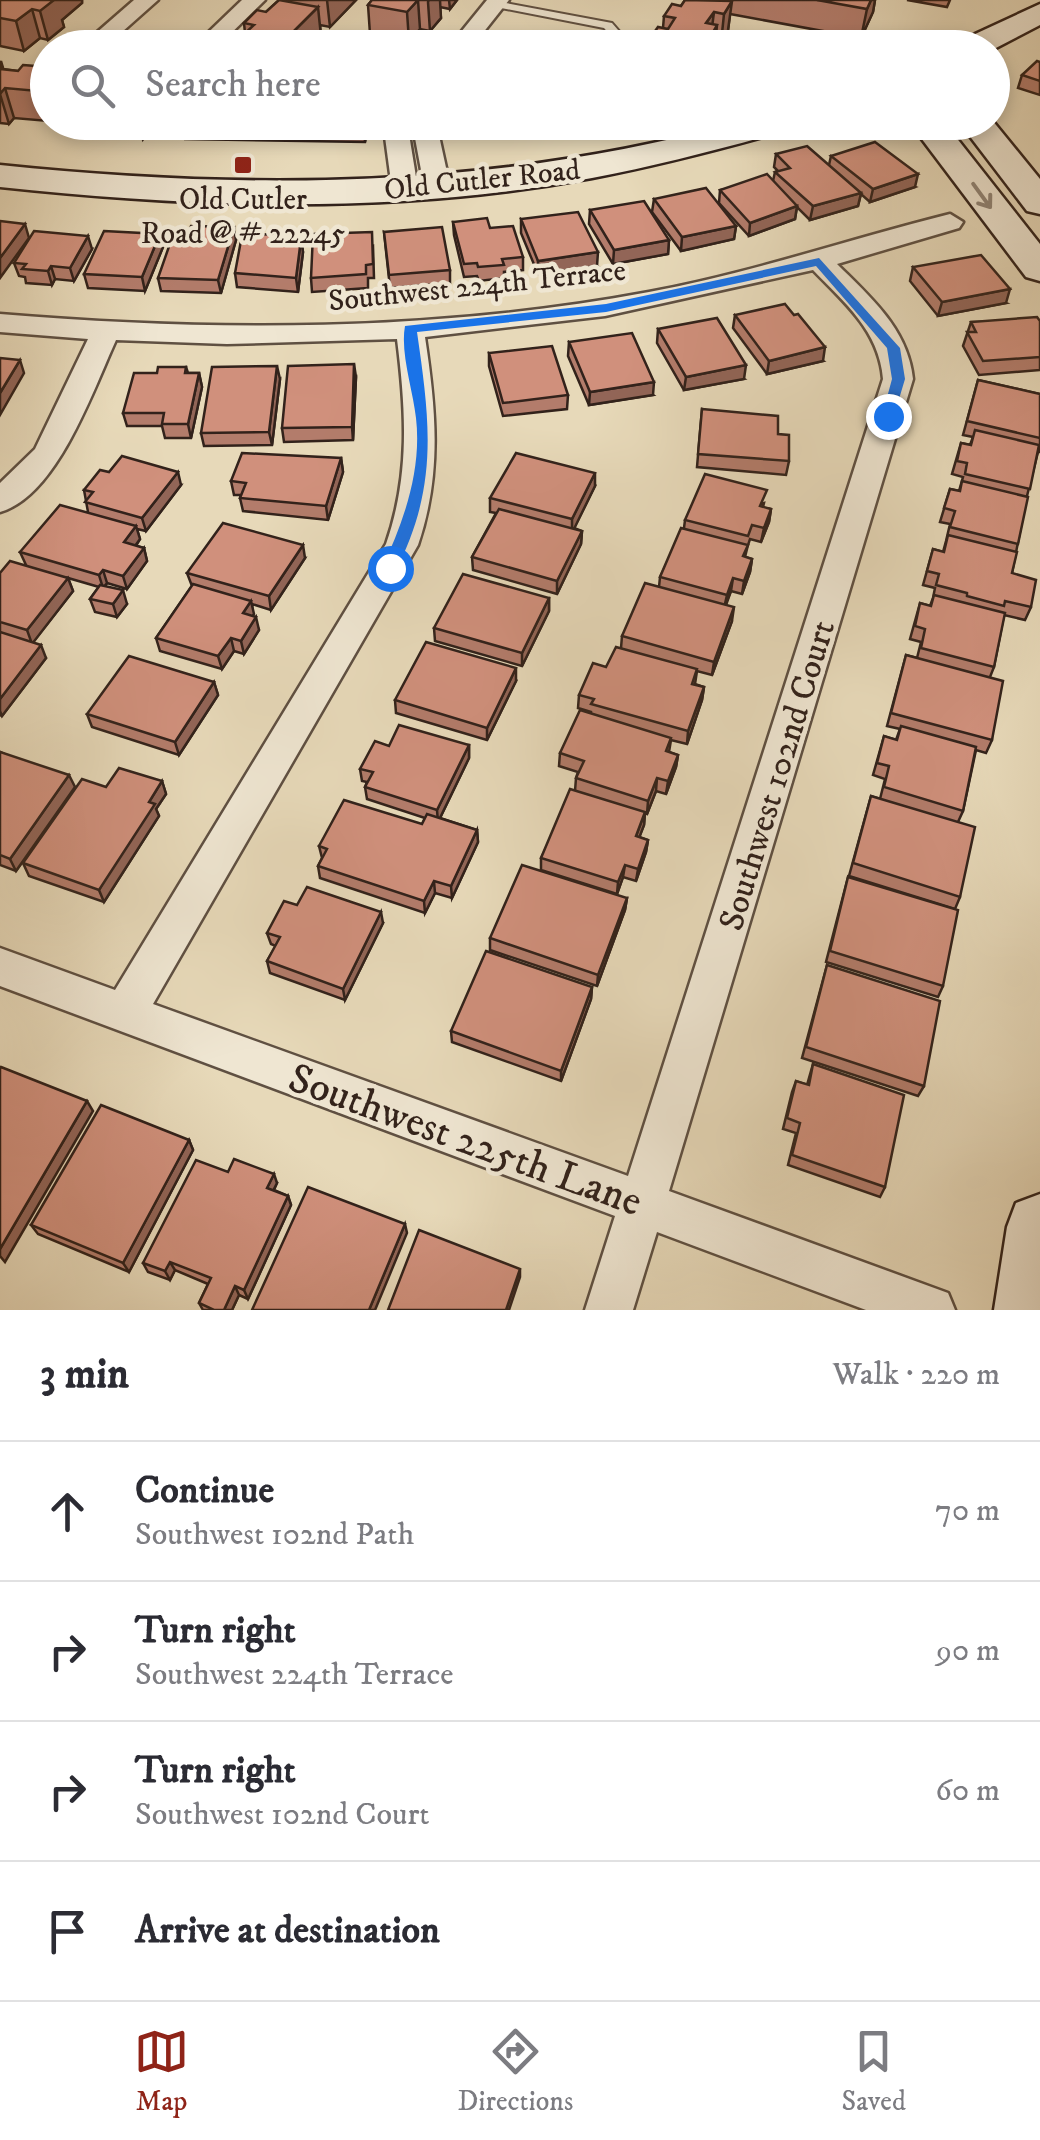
<!DOCTYPE html>
<meta charset="utf-8">
<style>
:root{--surface:#fff;--page:#f7f7f7;--text:#2b2b33;--muted:#7c7c81;--line:#e1e1e2;--accent:#8f2418}
body{margin:0;font-family:"IM FELL DW Pica",serif;background:var(--page);color:var(--text)}
.stop{position:absolute;width:30px;height:30px;margin:-22px;border:8px solid #1a73e8;border-radius:50%;background:#fff}
.stop.end{background:#1a73e8;border-color:#fff;box-shadow:0 2px 10px #0008}
.list{margin:0;padding:0;list-style:none}
h2{display:flex;justify-content:space-between;align-items:center;height:130px;margin:0;padding:0 40px;font-size:42px}
h2 small{font-size:32px;font-weight:400;color:var(--muted)}
.list li{display:grid;grid-template-columns:65px 1fr auto;gap:30px;align-items:center;box-sizing:border-box;height:140px;padding:0 40px;border-top:2px solid var(--line)}
.list b{display:block;font-size:38px;white-space:nowrap}
.list p{margin:0;font-size:32px;white-space:nowrap;color:var(--muted)}
.list em{font-size:32px;font-style:normal;color:var(--muted)}
.icon{flex:none;width:55px;height:55px;fill:none;stroke:currentColor;stroke-width:2;stroke-linecap:round;stroke-linejoin:round}
.map{position:relative;flex:none;width:1040px;height:1310px;overflow:hidden}
.search{position:absolute;background:var(--surface);box-shadow:0 5px 15px #0003;left:30px;right:30px;top:30px;height:110px;display:flex;align-items:center;gap:25px;box-sizing:border-box;padding:0 35px;border-radius:55px;color:var(--muted);font-size:38px}
.sheet{height:690px;background:var(--surface)}
nav{display:flex;justify-content:space-around;align-items:center;box-sizing:border-box;height:140px;border-top:2px solid var(--line);background:var(--surface);font-size:28px;color:var(--muted)}
nav a{display:grid;justify-items:center;gap:5px}
nav .on{color:var(--accent)}
.map>svg:first-child{display:block}
.lines{fill:none;stroke-linecap:round;stroke-linejoin:round}
.lane-casing{stroke:#5f5042;stroke-width:4}
.street-casing{stroke:#5f5042;stroke-width:5}
.secondary-casing{stroke:#32221b;stroke-width:5}
.lane{fill:#efe6d2;fill-rule:evenodd}
.street{fill:#efe6d2;fill-rule:evenodd}
.secondary{fill:#efe6d2;fill-rule:evenodd}
.wall{fill:#b37c6b;stroke:#32221b;stroke-width:2.5}
.shaded-wall{fill:#926557;stroke:#32221b;stroke-width:2.5}
.building{fill:#d0907c;stroke:#32221b;stroke-width:2.5}
.oneway{stroke:#908476}
.route{fill:#1a73e8}
.poi-dot{fill:#8f2418;stroke:#efe6d2;stroke-width:4}
.labels{text-anchor:middle;stroke-width:9;stroke-linejoin:round;paint-order:stroke}
.far-street-label{font-size:30px;fill:#32221b;stroke:#efe6d2}
.far-poi-label{font-size:30px;fill:#32221b;stroke:#efe6d2}
.street-label{font-size:35px;fill:#32221b;stroke:#efe6d2}
.near-street-label{font-size:42px;fill:#32221b;stroke:#efe6d2}
</style>
<div class="map">
<svg width="1040" height="1310" viewBox="0 0 1040 1310">
<rect width="100%" height="100%" fill="#e7d9b9"/>
<filter id="stains"><feTurbulence type="fractalNoise" baseFrequency=".002" numOctaves="4"/><feColorMatrix values="0 0 0 0 .2 0 0 0 0 .09 0 0 0 0 .02 0 0 0 .5 -.17"/></filter>
<radialGradient id="worn" r=".72"><stop offset=".6" stop-color="#630" stop-opacity="0"/><stop offset="1" stop-color="#630" stop-opacity=".3"/></radialGradient>
<g class="lines">
<defs>
<path id="lane" d="M495 1 612 23 625 38 621 48H610L613 38 604 28 491 6V2Z"/>
<g id="street">
<path d="M134 0H158L104 48H79Z"/>
<path d="M242 0H265L216 48H192Z"/>
<path d="M487 0H509L471 48H448Z"/>
<path d="M383 122H407L418 189 414 194 405 197 392 189Z"/>
<path d="M412 122H436L450 186 446 191 437 194 424 186Z"/>
<path d="M950 214 963 222 959 228 837 264C870 297 908 329 913 379L669 1191 948 1293 955 1310H866L657 1232 633 1310H585L615 1216 0 986V948L115 990 386 544C410 475 406 411 397 339L227 344 116 340C93 390 57 496 0 512V483L35 449 88 339 0 332V314C217 332 435 332 649 292 752 273 849 239 950 214ZM813 270C845 303 879 331 883 379L628 1176 153 1004 418 545C442 474 436 410 425 337L605 316Z"/>
</g>
<g id="secondary">
<path d="M1040 4V25L992 50 955 48 960 41Z"/>
<path d="M992 120 1040 179V214L1027 211 959 122Z"/>
<path d="M739 122H796L791 129C725 148 659 165 592 178 396 215 196 208 0 187V165C249 191 496 189 739 122Z"/>
<path d="M909 122H944L1040 244V281L1026 277Z"/>
<path d="M1040 1194V1310H994L1007 1227 1016 1203Z"/>
</g>
</defs>
<use href="#lane" class="lane-casing"/>
<use href="#street" class="street-casing"/>
<use href="#secondary" class="secondary-casing"/>
<use href="#lane" class="lane"/>
<use href="#street" class="street"/>
<use href="#secondary" class="secondary"/>
</g>
<g class="wall">
<path d="M0 0H82V3L62 20 64 27 48 40 40 38 24 51 0 46Z"/>
<path d="M279 0H356L330 27 320 25 321 36 310 48H242L241 37 245 33 244 23 266 12Z"/>
<path d="M372 0H457L450 9 440 7 441 18 430 31 420 29 409 41 370 34 368 5Z"/>
<path d="M685 0H875L873 12 861 38 730 14 728 30 721 43 715 42V48H648V41L663 28 664 16 681 6Z"/>
<path d="M907 0H950L947 7Z"/>
<path d="M0 61 3 69 18 71 48 67V121L14 118 9 124 0 123Z"/>
<path d="M1040 62V95L1018 88 1022 75Z"/>
<path d="M58 122H154L143 139 111 136 110 130H60Z"/>
<path d="M182 122H368L365 142 185 139Z"/>
<path d="M776 154 829 165 831 156 915 187 870 202 861 194 858 206 810 220 797 207 795 219 749 236 719 203 720 190 773 181 775 172 778 171 774 167Z"/>
<path d="M654 199 736 226 734 239 681 251 652 212Z"/>
<path d="M590 210 669 240 668 254 613 264 589 224Z"/>
<path d="M521 219 597 266 538 274 521 233Z"/>
<path d="M453 222 490 228 523 257V270L504 272V278L479 281 477 276 464 277 454 235Z"/>
<path d="M234 227 236 240 221 293 161 291 158 278 188 235Z"/>
<path d="M384 232 450 270V283L390 288Z"/>
<path d="M160 234 163 247 145 291 88 288 84 274Z"/>
<path d="M279 239H301L303 252 298 292 237 287 235 273Z"/>
<path d="M373 246 374 278H368V288L312 292 311 278Z"/>
<path d="M92 249 74 281 55 279 52 285 26 283 25 277 19 276 14 263Z"/>
<path d="M913 267 1006 303 938 316 910 281Z"/>
<path d="M735 315 823 361 767 374 733 328Z"/>
<path d="M1040 321V370L979 375 963 346 971 322Z"/>
<path d="M658 329 744 379 684 390 657 343Z"/>
<path d="M569 342 653 395 589 405 568 356Z"/>
<path d="M489 353 568 395 567 409 503 416 489 366Z"/>
<path d="M186 367 188 373H199L202 387 191 438H165L162 426H127L123 413 157 373Z"/>
<path d="M356 377 353 440 284 442 282 428Z"/>
<path d="M280 379 272 445 204 446 201 433Z"/>
<path d="M978 380 1040 394V452H1038L1027 496 1012 573 1031 607 1025 620 1004 615 994 667 990 677 992 740 986 753 976 750 963 811 958 822 960 897 955 909 849 876 871 796 880 799 885 779 873 775 884 736 896 740 900 729 887 726 906 655 917 658 921 642 910 639 920 603 930 606 933 598 935 588 923 585 933 549 943 552 946 541 950 524 940 522 950 489 959 491 963 477 952 474 961 443 970 445 973 437 963 435Z"/>
<path d="M702 409 778 434 789 461 786 475 697 467Z"/>
<path d="M341 458 343 472 328 520 243 511 240 498 241 495H234L231 481Z"/>
<path d="M181 485 146 531 137 529 140 539 136 546 144 548 147 561 127 589 107 583 105 586 127 604 117 617 95 612 90 599 99 587 68 578 73 591 33 642 46 658 2 716 0 715V573L26 565 20 552 88 512 84 490Z"/>
<path d="M595 486 574 528 582 531 581 544 557 594 473 570 472 557 496 513 490 512V498Z"/>
<path d="M764 503 763 507 771 509 769 522 761 542 750 539 748 545 745 557 752 559 750 572 742 594 731 591 726 605 732 621 712 675 697 671 695 684 704 687 702 700 687 744 671 740 669 752 678 755 676 767 666 794 656 791 647 814 645 813 644 825 639 837 648 840 646 852 636 881 623 877 617 894 541 870V858L575 791 576 778 578 772 559 766 560 753 591 714V712L578 708 579 695 606 667 621 648 622 636 659 587 660 577 684 528 685 520Z"/>
<path d="M305 558 271 610 252 604 253 616 259 630 244 654 234 651 222 669 160 651 156 638 192 586 187 573Z"/>
<path d="M549 598V611L522 666 435 641 434 628Z"/>
<path d="M516 681 487 740 396 713 395 700Z"/>
<path d="M214 682 218 695 179 755 92 727 87 714Z"/>
<path d="M469 745V758L440 818 477 830 478 842 452 898 435 893 425 913 320 878 318 866 322 858 319 846 422 824 425 818 367 799 365 787 367 782 362 781 360 769 389 746Z"/>
<path d="M0 752 75 787 16 871 0 865Z"/>
<path d="M162 781 166 794 156 809 159 816 104 902 29 876 23 863 106 787Z"/>
<path d="M848 877 943 986 938 997 826 962Z"/>
<path d="M627 898 625 910 597 986 490 950V938Z"/>
<path d="M297 905 383 923 345 1000 270 973 267 961 276 946 271 944 267 933Z"/>
<path d="M827 965 924 1086 918 1096 802 1058Z"/>
<path d="M592 987 591 999 561 1081 452 1042 451 1031Z"/>
<path d="M813 1064 885 1187 880 1197 788 1165 796 1133 783 1129 792 1092 796 1081 807 1085Z"/>
<path d="M189 1140 193 1150 129 1272 38 1234 31 1225Z"/>
<path d="M228 1172 277 1183 274 1190 288 1196 291 1205 248 1299 239 1295 232 1310H203L199 1303 208 1284 175 1270 170 1280 148 1272 143 1263Z"/>
</g>
<g class="shaded-wall">
<path d="M48 0H82V3L62 20 64 27 48 40 40 11Z"/>
<path d="M327 0H356L330 27Z"/>
<path d="M418 0 420 29 409 41 407 12Z"/>
<path d="M429 0H440L441 18 430 31 428 2Z"/>
<path d="M449 0H457L450 9Z"/>
<path d="M871 0H875L873 12 861 38 867 9Z"/>
<path d="M732 1 728 30 721 43 724 14Z"/>
<path d="M318 7 321 36 310 48H280V45Z"/>
<path d="M32 9 40 38 24 51 16 21Z"/>
<path d="M714 12 711 35 717 25 715 48H704L706 23Z"/>
<path d="M1 61 9 88H5L14 118 9 124 0 94Z"/>
<path d="M139 122H154L143 139Z"/>
<path d="M364 122H368L365 142Z"/>
<path d="M918 174 915 187 870 202 873 189Z"/>
<path d="M861 193 858 206 810 220 813 206Z"/>
<path d="M797 206 795 219 749 236 750 223Z"/>
<path d="M25 224 29 238 0 278V258Z"/>
<path d="M736 226 734 239 681 251 682 237Z"/>
<path d="M234 227 236 240 221 293 218 280Z"/>
<path d="M160 234 163 247 145 291 142 277Z"/>
<path d="M88 236 92 249 74 281 70 268Z"/>
<path d="M301 239 303 252 298 292 296 278Z"/>
<path d="M669 240 668 254 613 264 614 250Z"/>
<path d="M598 252 597 266 538 274V261Z"/>
<path d="M51 266 55 279 52 285 48 271Z"/>
<path d="M1010 289 1006 303 938 316 942 302Z"/>
<path d="M825 347 823 361 767 374 769 361Z"/>
<path d="M20 360 24 373 0 415V393Z"/>
<path d="M354 364 356 377 353 440 352 427Z"/>
<path d="M746 365 744 379 684 390 686 377Z"/>
<path d="M277 366 280 379 272 445 269 432Z"/>
<path d="M199 373 202 387 191 438 188 424Z"/>
<path d="M654 382 653 395 589 405 590 392Z"/>
<path d="M341 458 343 472 328 520 326 506Z"/>
<path d="M178 472 181 485 146 531 142 518Z"/>
<path d="M595 473V486L572 533V519Z"/>
<path d="M771 509 769 522 761 542 764 528Z"/>
<path d="M136 526 140 539 128 556 124 542Z"/>
<path d="M582 531 581 544 557 594V581Z"/>
<path d="M303 545 305 558 271 610 269 596Z"/>
<path d="M144 548 147 561 127 589 123 576Z"/>
<path d="M752 559 750 572 742 594 744 581Z"/>
<path d="M103 570 107 583 103 588 99 575Z"/>
<path d="M68 578 73 591 32 644 27 630Z"/>
<path d="M733 578 731 591 724 608 727 595Z"/>
<path d="M123 590 127 604 117 617 113 604Z"/>
<path d="M549 598V611L522 666V653Z"/>
<path d="M251 601 254 614 246 626 243 613Z"/>
<path d="M734 607 732 621 712 675 714 662Z"/>
<path d="M256 617 259 630 244 654 241 641Z"/>
<path d="M231 638 234 651 222 669 218 656Z"/>
<path d="M41 645 46 658 2 716 0 711V699Z"/>
<path d="M516 668V681L487 740V728Z"/>
<path d="M214 682 218 695 179 755 175 742Z"/>
<path d="M704 687 702 700 687 744 688 731Z"/>
<path d="M469 745V758L438 822 437 810Z"/>
<path d="M678 755 676 767 666 794 668 781Z"/>
<path d="M69 775 75 787 16 871 10 859Z"/>
<path d="M657 778 656 791 647 814 648 801Z"/>
<path d="M162 781 166 794 156 809 159 816 104 902 99 890 149 802Z"/>
<path d="M645 812 644 825 635 849 636 836Z"/>
<path d="M477 830 478 842 452 898 451 886Z"/>
<path d="M648 840 646 852 636 881 638 869Z"/>
<path d="M625 865 623 877 617 894 618 882Z"/>
<path d="M434 881 435 893 425 913 424 901Z"/>
<path d="M627 898 625 910 597 986 598 975Z"/>
<path d="M381 912 383 923 345 1000 343 989Z"/>
<path d="M592 987 591 999 561 1081V1071Z"/>
<path d="M87 1101 93 1111 5 1262 0 1256V1249Z"/>
<path d="M189 1140 193 1150 129 1272 123 1263Z"/>
<path d="M274 1174 277 1183 270 1197 267 1188Z"/>
<path d="M288 1196 291 1205 248 1299 244 1290Z"/>
<path d="M405 1224 407 1233 375 1310H369Z"/>
<path d="M170 1262 175 1270 170 1280 165 1271Z"/>
<path d="M520 1269V1277L509 1310H506Z"/>
<path d="M235 1286 239 1295 232 1310H224Z"/>
</g>
<g class="building">
<path d="M0 0H54L40 11 32 9 16 21 0 18Z"/>
<path d="M279 0 318 7 280 45 241 37 254 25 244 23 257 10 266 12Z"/>
<path d="M372 0H418L407 12 368 5Z"/>
<path d="M685 0 732 1 724 14 714 12 706 23 717 25 704 48H656L659 43 648 41 658 27 668 29 675 18 664 16 672 4 681 6Z"/>
<path d="M817 0H871L867 9Z"/>
<path d="M470 42 498 48H466Z"/>
<path d="M1037 61 1040 62V81L1022 75Z"/>
<path d="M23 65 48 67V92L5 88 0 94V69L18 71Z"/>
<path d="M875 142 918 174 873 189 831 156Z"/>
<path d="M807 146 861 193 813 206 775 172 790 168 776 154Z"/>
<path d="M767 174 797 206 750 223 720 190Z"/>
<path d="M706 188 736 226 682 237 654 199Z"/>
<path d="M644 201 669 240 614 250 590 210Z"/>
<path d="M578 212 598 252 538 261 521 219Z"/>
<path d="M487 218 490 228 513 226 523 257 502 259 504 265 478 267 477 263 464 264 453 222Z"/>
<path d="M0 221 25 224 0 258Z"/>
<path d="M191 226 234 227 218 280 158 278 173 235H188Z"/>
<path d="M442 227 450 270 389 275 384 232Z"/>
<path d="M34 231 88 236 70 268 51 266 48 271 22 269 26 264 14 263Z"/>
<path d="M104 231 160 234 142 277 84 274Z"/>
<path d="M372 232 373 264 366 265V274L311 278 313 234Z"/>
<path d="M278 234V239H301L296 278 235 273 242 235Z"/>
<path d="M981 255 1010 289 942 302 913 267Z"/>
<path d="M785 304 794 315 798 314 825 347 769 361 735 315Z"/>
<path d="M1037 317 1040 321V357L983 361 967 332H976L971 322Z"/>
<path d="M717 318 746 365 686 377 658 329Z"/>
<path d="M632 333 654 382 590 392 569 342Z"/>
<path d="M552 346 568 395 503 403 489 353Z"/>
<path d="M0 358 20 360 0 393Z"/>
<path d="M354 364 352 427 282 428 288 366Z"/>
<path d="M277 366 269 432 201 433 212 367Z"/>
<path d="M158 367H186L185 373H199L188 424H162L164 413H123L134 373H157Z"/>
<path d="M978 380 1040 394V438L967 421Z"/>
<path d="M702 409 778 416V434L789 435V461L698 454Z"/>
<path d="M975 430 1039 445 1030 489 965 474 967 463 957 461 961 443 971 445Z"/>
<path d="M242 453 341 458 326 506 240 498 246 483 231 481Z"/>
<path d="M516 453 595 473 572 519 490 498Z"/>
<path d="M122 456 178 472 142 518 85 502 93 492 84 490 100 470 109 472Z"/>
<path d="M705 474 767 490 760 506 771 509 764 528 752 525 748 536 685 520Z"/>
<path d="M962 481 1028 497 1018 544 950 527 955 511 944 508 950 489 960 491Z"/>
<path d="M60 505 136 526 124 542 144 548 123 576 103 570 99 575 20 552Z"/>
<path d="M499 509 582 531 557 581 472 557Z"/>
<path d="M223 523 303 545 269 596 187 573Z"/>
<path d="M681 528 748 545 743 556 752 559 744 581 733 578 727 595 660 577Z"/>
<path d="M948 535 1017 552 1012 573 1036 580 1031 607 1005 601 1004 606 967 596V593L936 585 939 574 927 571 933 549 944 552Z"/>
<path d="M10 561 68 578 27 630 0 622V573Z"/>
<path d="M463 574 549 598 522 653 434 628Z"/>
<path d="M645 583 734 607 714 662 622 636Z"/>
<path d="M193 584 251 601 243 613 256 617 241 641 231 638 218 656 156 638Z"/>
<path d="M100 585 123 590 113 604 90 599Z"/>
<path d="M934 595 1005 613 994 667 921 648 925 629 915 626 920 603 931 606Z"/>
<path d="M0 632 41 645 0 699Z"/>
<path d="M426 642 516 668 487 728 395 700Z"/>
<path d="M616 647 697 669 692 684 704 687 688 731 591 704 594 699 579 695 593 663 606 667Z"/>
<path d="M906 655 1003 681 992 740 891 713Z"/>
<path d="M129 656 214 682 175 742 87 714Z"/>
<path d="M580 710 671 738 666 751 678 755 668 781 657 778 648 801 576 778 584 761 560 753Z"/>
<path d="M399 725 469 745 437 810 365 787 373 772 360 769 375 741 389 746Z"/>
<path d="M901 726 976 747 963 811 884 787 889 766 877 763 884 736 897 740Z"/>
<path d="M0 752 69 775 10 859 0 855Z"/>
<path d="M119 768 162 781 149 802 155 804 99 890 23 863 82 779 106 787Z"/>
<path d="M570 789 645 812 636 836 648 840 638 869 625 865 618 882 541 858Z"/>
<path d="M871 796 975 827 960 897 853 863Z"/>
<path d="M344 800 422 824 427 814 477 830 451 886 434 881 424 901 318 866 327 849 319 846Z"/>
<path d="M522 865 627 898 598 975 490 938Z"/>
<path d="M848 877 958 910 943 986 830 951Z"/>
<path d="M307 887 381 912 343 989 267 961 280 937 267 933 284 901 297 905Z"/>
<path d="M486 951 592 987 561 1071 451 1031Z"/>
<path d="M827 965 940 1001 924 1086 806 1047Z"/>
<path d="M813 1064 904 1095 885 1187 792 1155 800 1123 787 1118 796 1081 809 1085Z"/>
<path d="M1 1067 87 1101 0 1249V1069Z"/>
<path d="M101 1105 189 1140 123 1263 31 1225Z"/>
<path d="M234 1159 274 1174 267 1188 288 1196 244 1290 235 1286 224 1310H214L199 1303 211 1278 170 1262 165 1271 143 1263 196 1160 228 1172Z"/>
<path d="M308 1187 405 1224 369 1310H252Z"/>
<path d="M419 1230 520 1269 506 1310H388Z"/>
</g>
<defs><path id="oneway-shaft" d="M-6 0H5M1.5-3L5.5 0L1.5 3" fill="none" stroke-width="1.6" stroke-linecap="round" stroke-linejoin="round" transform="scale(2.5)"/></defs>
<use class="oneway" href="#oneway-shaft" transform="translate(982 196) rotate(54)"/>
<path class="route" d="M819 258 900 348 905 379 893 419 882 416 892 379 887 348 816 266 606 312 417 332C430 422 439 487 395 572H385L382 568C404 521 422 470 416 418 413 390 400 353 405 326L606 304Z"/>
<rect class="poi-dot" x="233" y="155" width="20" height="20" rx="5"/>
<g class="labels">
<g class="far-street-label">
<text transform="translate(482 179) rotate(-6)" y="10">Old Cutler Road</text>
<text transform="translate(477 285) rotate(-6)" y="10">Southwest 224th Terrace</text>
</g>
<g class="far-poi-label">
<text x="243" y="209">Old Cutler<tspan x="243" dy="34">Road @ # 22245</tspan></text>
</g>
<g class="street-label">
<text transform="translate(776 775) rotate(-73)" y="12">Southwest 102nd Court</text>
</g>
<g class="near-street-label">
<text transform="translate(466 1138) rotate(20)" y="15">Southwest 225th Lane</text>
</g>
</g>
<rect width="100%" height="100%" filter="url(#stains)"/>
<rect width="100%" height="100%" fill="url(#worn)"/>
</svg>
<div class="stop" style="left:390px;top:568px"></div>
<div class="stop end" style="left:888px;top:416px"></div>
<div class="search"><svg class="icon" aria-label="search" viewBox="0 0 24 24"><circle cx="10" cy="10" r="6"/><path d="M15 15l6 6"/></svg>Search here</div>
</div>
<section class="sheet">
<h2>3 min<small>Walk · 220 m</small></h2>
<ul class="list">
<li><svg class="icon" aria-label="ahead" viewBox="0 0 24 24"><path d="M12 20V5M6 11l6-6 6 6"/></svg><div><b>Continue</b><p>Southwest 102nd Path</p></div><em>70 m</em></li>
<li><svg class="icon" aria-label="right" viewBox="0 0 24 24"><path d="M7 20v-9h11M14 6l5 5-5 5"/></svg><div><b>Turn right</b><p>Southwest 224th Terrace</p></div><em>90 m</em></li>
<li><svg class="icon" aria-label="right" viewBox="0 0 24 24"><path d="M7 20v-9h11M14 6l5 5-5 5"/></svg><div><b>Turn right</b><p>Southwest 102nd Court</p></div><em>60 m</em></li>
<li><svg class="icon" aria-label="arrive" viewBox="0 0 24 24"><path d="M6 21V4h12l-3 4 3 4H6"/></svg><div><b>Arrive at destination</b></div></li>
</ul>
</section>
<nav>
<a class="on"><svg class="icon" aria-label="map" viewBox="0 0 24 24"><path d="M3 6l6-2 6 2 6-2v14l-6 2-6-2-6 2zM9 4v14M15 6v14"/></svg>Map</a>
<a><svg class="icon" aria-label="directions" viewBox="0 0 24 24"><path d="M12 3l9 9-9 9-9-9zM9 14v-3h6M13 9l2 2-2 2"/></svg>Directions</a>
<a><svg class="icon" aria-label="saved" viewBox="0 0 24 24"><path d="M7 4h10v16l-5-4-5 4z"/></svg>Saved</a>
</nav>
